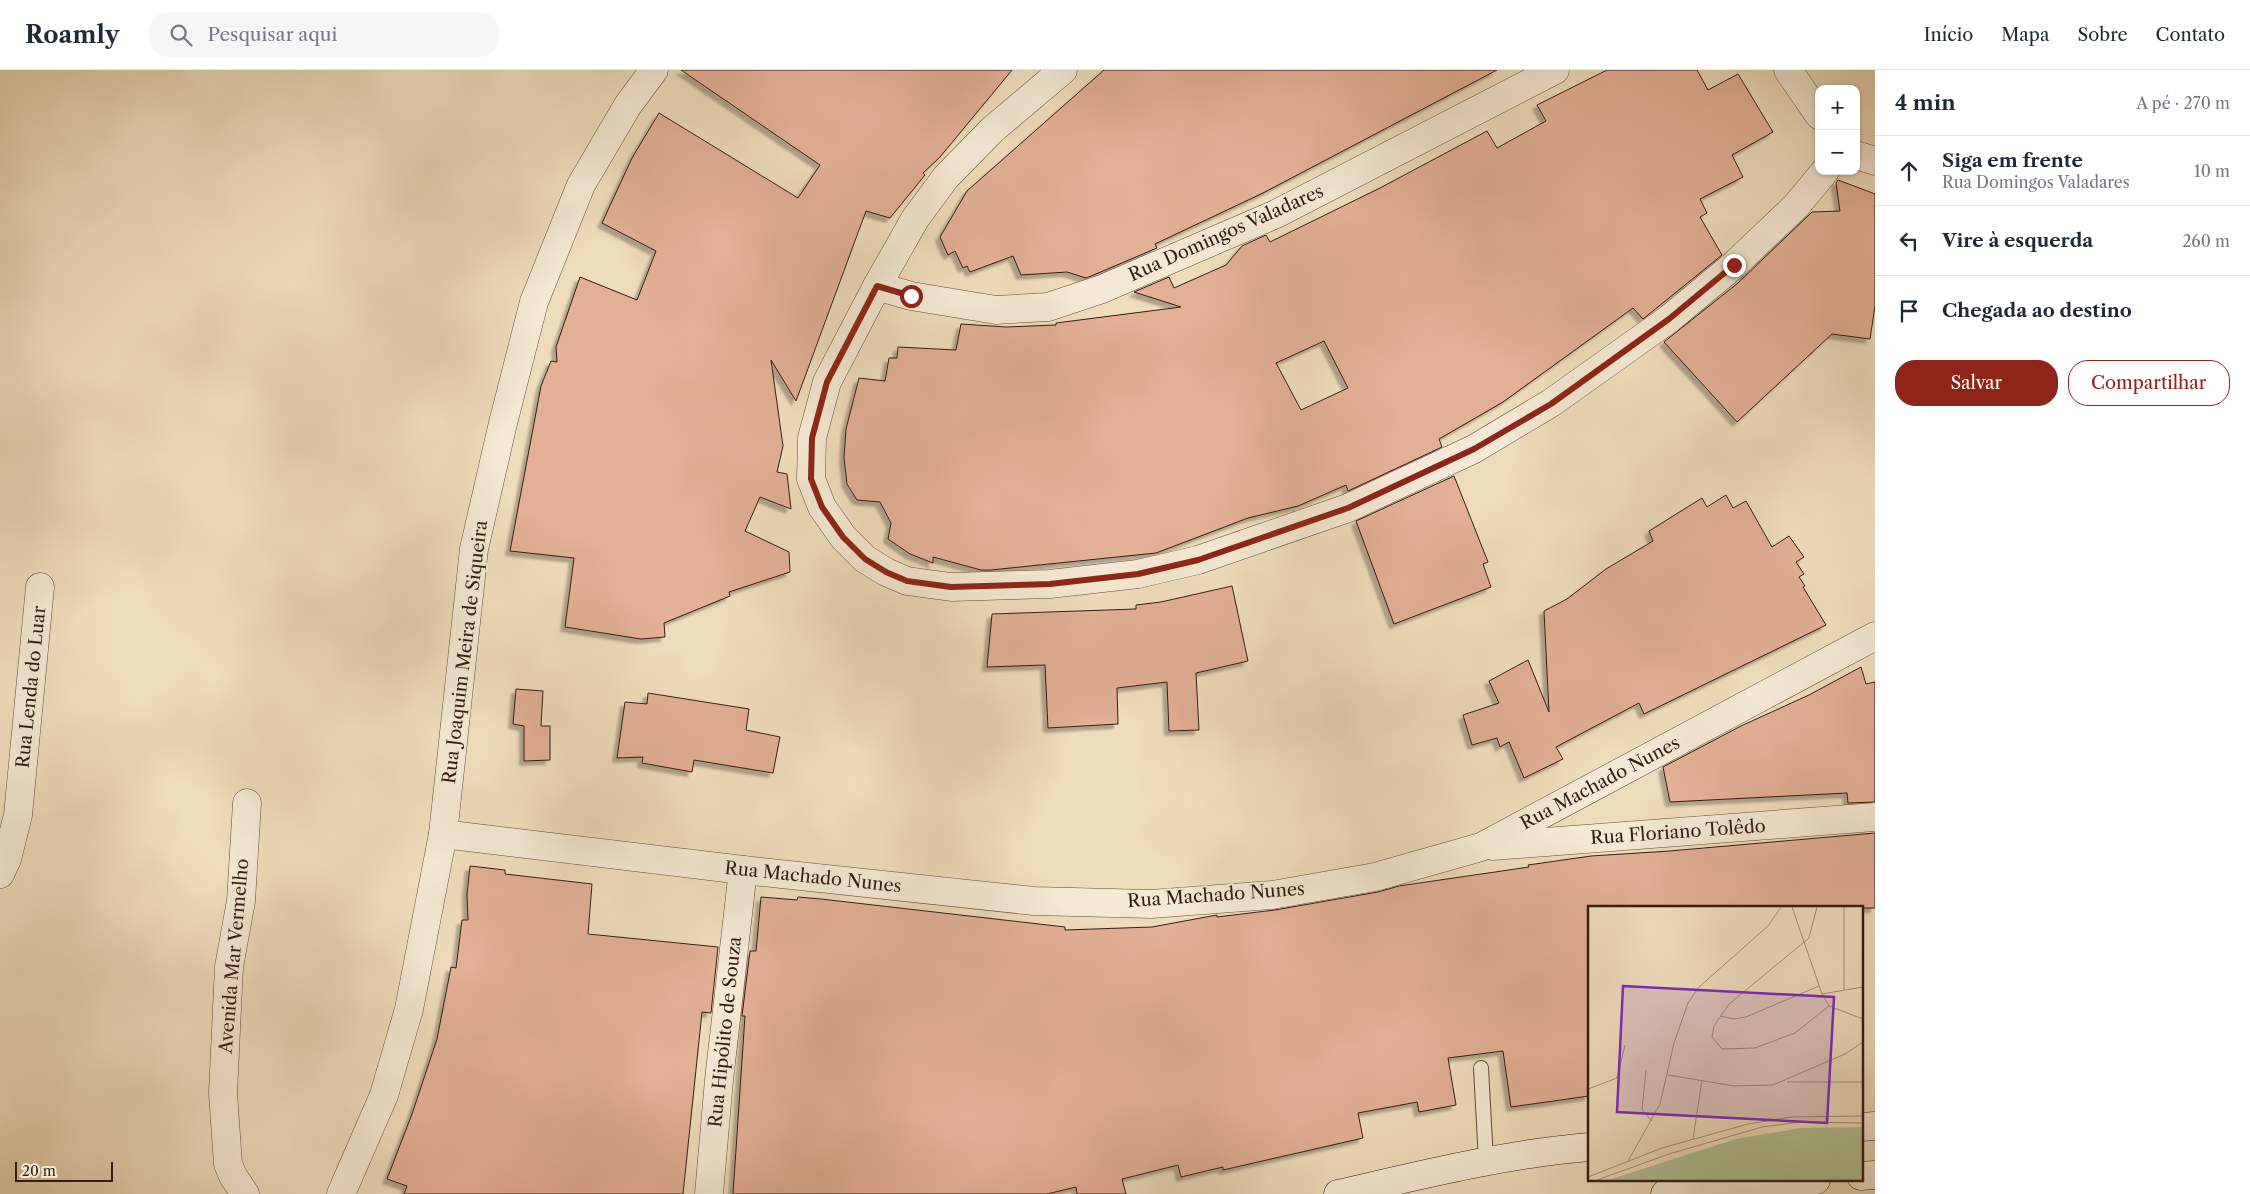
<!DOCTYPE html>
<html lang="pt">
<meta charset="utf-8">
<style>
:root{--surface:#fff;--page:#f6f6f7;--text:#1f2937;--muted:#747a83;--line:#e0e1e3;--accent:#8f2418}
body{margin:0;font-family:"Libre Caslon Text",serif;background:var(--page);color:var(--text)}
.controls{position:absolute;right:15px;top:15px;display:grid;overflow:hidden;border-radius:10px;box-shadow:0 1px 4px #0004}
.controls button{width:45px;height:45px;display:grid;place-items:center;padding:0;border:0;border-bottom:1px solid var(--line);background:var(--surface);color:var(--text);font:25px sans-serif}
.scale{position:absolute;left:15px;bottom:12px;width:98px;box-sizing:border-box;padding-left:5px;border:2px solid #341d14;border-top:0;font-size:14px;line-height:18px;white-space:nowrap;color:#341d14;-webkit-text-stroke:4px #f4e9d4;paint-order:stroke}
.stop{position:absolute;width:15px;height:15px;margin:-11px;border:4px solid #8f2418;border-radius:50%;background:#fff}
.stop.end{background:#8f2418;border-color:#fff;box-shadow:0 1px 5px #0008}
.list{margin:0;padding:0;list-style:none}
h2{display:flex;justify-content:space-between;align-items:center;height:65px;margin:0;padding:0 20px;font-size:21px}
h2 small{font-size:16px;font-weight:400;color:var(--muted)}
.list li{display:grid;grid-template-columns:32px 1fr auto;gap:15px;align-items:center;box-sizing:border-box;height:70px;padding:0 20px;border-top:1px solid var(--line)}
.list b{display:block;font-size:19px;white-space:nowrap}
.list p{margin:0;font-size:16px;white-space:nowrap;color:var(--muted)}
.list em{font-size:16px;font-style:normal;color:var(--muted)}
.actions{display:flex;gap:10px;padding:15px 20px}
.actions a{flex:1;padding:11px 0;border:1px solid var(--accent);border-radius:20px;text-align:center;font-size:18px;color:var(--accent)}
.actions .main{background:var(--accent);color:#fff}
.icon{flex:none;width:28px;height:28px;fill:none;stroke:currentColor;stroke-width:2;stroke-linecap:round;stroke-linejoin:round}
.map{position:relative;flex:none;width:1875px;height:1124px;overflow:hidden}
header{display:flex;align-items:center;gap:30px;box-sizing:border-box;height:70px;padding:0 25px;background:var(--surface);border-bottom:1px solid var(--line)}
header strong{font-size:24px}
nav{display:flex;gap:28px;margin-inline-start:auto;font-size:18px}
.search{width:350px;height:45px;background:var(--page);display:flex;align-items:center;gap:12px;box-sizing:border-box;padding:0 18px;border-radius:20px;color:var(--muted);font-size:19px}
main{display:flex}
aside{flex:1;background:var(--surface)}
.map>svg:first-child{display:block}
.building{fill:#e3af96;stroke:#341d14;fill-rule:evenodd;filter:url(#shadow)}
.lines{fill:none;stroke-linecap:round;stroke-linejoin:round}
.lane-casing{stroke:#624d3e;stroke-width:16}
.street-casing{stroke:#624d3e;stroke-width:29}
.secondary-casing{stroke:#341d14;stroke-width:29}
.lane{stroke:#f4e9d4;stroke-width:14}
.street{stroke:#f4e9d4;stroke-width:28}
.secondary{stroke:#f4e9d4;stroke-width:28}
.route{stroke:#8f2418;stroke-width:6}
.labels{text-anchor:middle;stroke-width:4;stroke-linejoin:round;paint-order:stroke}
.street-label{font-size:18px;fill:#341d14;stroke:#f4e9d4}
.inset-road{fill:none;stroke:#a49079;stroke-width:1}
.view{fill:#7b2cbf;fill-opacity:0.15;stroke:#7b2cbf;stroke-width:2.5}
.inset-edge{fill:none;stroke:#341d14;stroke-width:2.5}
</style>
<header>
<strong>Roamly</strong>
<div class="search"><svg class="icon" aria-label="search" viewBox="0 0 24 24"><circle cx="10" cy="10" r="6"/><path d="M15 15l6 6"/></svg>Pesquisar aqui</div>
<nav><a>Início</a><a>Mapa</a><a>Sobre</a><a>Contato</a></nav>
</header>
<main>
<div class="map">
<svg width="1875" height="1124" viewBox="0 0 1875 1124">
<defs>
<filter id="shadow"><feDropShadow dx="-4.5" dy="4.5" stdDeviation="1" flood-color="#0004"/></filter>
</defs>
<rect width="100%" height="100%" fill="#eeddbd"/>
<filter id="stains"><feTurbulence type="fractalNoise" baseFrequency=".004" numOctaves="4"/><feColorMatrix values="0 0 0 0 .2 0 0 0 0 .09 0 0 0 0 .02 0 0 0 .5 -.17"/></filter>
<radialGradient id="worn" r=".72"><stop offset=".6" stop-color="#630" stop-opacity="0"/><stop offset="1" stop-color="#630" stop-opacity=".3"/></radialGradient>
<g class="building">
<path d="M681 0H1012L940 87 923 103 925 105 890 148 866 141 796 331 771 290 783 376 777 402 787 404 791 439 760 427 745 461 789 482 790 502 729 522 730 526 664 553 665 567 641 569 565 557 574 488 510 481 541 316 551 291 557 292 556 277 580 207 637 230 656 181 602 153 632 88 659 43 798 128 820 95Z"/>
<path d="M1104 0H1497L1263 123 1155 174 1157 178 1096 204 1086 208 1067 202 1021 205 1013 186 970 202 967 196 963 198 955 181 948 185 940 167 967 121Z"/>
<path d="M1607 0H1697L1708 20 1738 4 1773 62 1732 85 1743 107 1700 129 1707 143 1700 147 1722 185 1643 249 1633 238 1503 332 1439 369 1442 377 1348 421 1346 415 1298 436 1248 448 1156 483 991 500H981L933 487V493L910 484 888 469 891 453 880 432 857 430 847 414 844 388 846 359 859 308 885 311 889 288H897L898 277 956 280 961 254 1006 257 1056 255V253L1181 237 1134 222 1169 207 1174 218 1226 195 1242 176 1266 165 1270 172 1380 118 1487 61 1497 78 1546 51 1537 35ZM1324 271 1348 318 1301 340 1276 293Z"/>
<path d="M1838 110 1875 124V236L1870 269 1832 264 1737 352 1664 272 1738 213 1812 142 1840 141 1836 113Z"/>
<path d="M1454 406 1488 492 1483 494 1491 517 1394 554 1356 451Z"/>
<path d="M1726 425 1733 438 1746 431 1772 477 1789 466 1804 487 1796 492 1804 504 1799 507 1805 516 1803 517 1826 555 1644 644 1639 633 1556 677 1563 689 1524 708 1509 672 1500 677 1497 668 1472 675 1463 645 1499 633 1489 611 1528 590 1549 642 1544 541 1567 529 1606 499 1653 471 1649 461 1702 428 1707 437Z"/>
<path d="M1232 516 1248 591 1196 603 1199 660 1169 661 1167 612 1117 618 1118 654 1048 658 1045 595 987 597 992 544 1136 539V535L1161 532Z"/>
<path d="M1861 597 1866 614 1875 612V732L1848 733 1847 723 1670 732 1663 697 1741 656 1809 625Z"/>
<path d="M516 619 543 621 541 656H550V690L524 691V656L513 654Z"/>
<path d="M648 623 749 639 746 660 780 667 773 703 694 690 692 702 642 693 643 687 617 688 625 632 647 634Z"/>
<path d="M1875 763V838H1589V1026L1511 1037 1503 981 1448 988 1456 1035 1419 1042 1417 1032 1358 1043 1363 1068 1223 1100V1097L1181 1107 1178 1095 1122 1109 1126 1124H1077L1076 1117 1047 1124H733L745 946H742L750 881H756L761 827 797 830 798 827 821 829 1065 857V860L1152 857 1217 845V847L1275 840 1378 822 1399 816 1529 797 1528 795 1591 786 1670 781Z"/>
<path d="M470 796 505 800V804L592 814 588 864 718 877 711 943 702 942 683 1124H404L407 1116 387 1109 412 1044 437 969 451 897 456 898 462 850H468L467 824Z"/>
</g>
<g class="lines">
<defs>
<path id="lane" d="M1481 998 1486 1091"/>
<g id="street">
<path d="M1063 0 992 60 946 107 915 149 877 216 827 312 812 368 811 409 822 437 843 467 865 489 886 502 907 511 951 517 1050 514 1138 504 1198 490 1348 438 1474 379 1551 333 1669 249 1734 195 1796 136 1825 101"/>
<path d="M1788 0 1819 45"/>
<path d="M1856 85 1875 91"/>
<path d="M877 216 911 226 996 240 1048 237 1102 219 1276 144 1555 0"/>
<path d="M443 764 743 800 1034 831 1151 834 1272 825 1375 807 1481 777 1875 566"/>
<path d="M1493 776 1875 747"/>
<path d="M0 804 7 789 18 745 40 517"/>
<path d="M245 1124 233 1106 228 1094 223 1023 229 897 241 831 247 733"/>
<path d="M341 1124 384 1025 409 939 443 764 474 479 503 353 534 232 581 115 628 35 654 0"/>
<path d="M709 1124 719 1010 743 800"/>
</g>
<g id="secondary">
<path d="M1861 1057 1875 1056"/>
<path d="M1861 1106 1875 1105"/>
<path d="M1338 1124C1421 1105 1504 1084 1589 1077"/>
<path d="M1665 1124 1816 1110"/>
</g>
</defs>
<use href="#lane" class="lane-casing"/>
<use href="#street" class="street-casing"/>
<use href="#secondary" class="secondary-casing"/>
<use href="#lane" class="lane"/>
<use href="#street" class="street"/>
<use href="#secondary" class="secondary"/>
</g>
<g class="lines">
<path class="route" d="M911 226 877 216 827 312 812 368 811 409 822 437 843 467 865 489 886 502 907 511 951 517 1050 514 1138 504 1198 490 1348 438 1474 379 1551 334 1669 249 1734 195"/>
</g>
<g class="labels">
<g class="street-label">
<text transform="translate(1226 163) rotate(-24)" y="6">Rua Domingos Valadares</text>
<text transform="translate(465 582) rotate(-83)" y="6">Rua Joaquim Meira de Siqueira</text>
<text transform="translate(31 617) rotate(-84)" y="6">Rua Lenda do Luar</text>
<text transform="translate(1600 713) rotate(-28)" y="6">Rua Machado Nunes</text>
<text transform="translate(1678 762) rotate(-4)" y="6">Rua Floriano Tolêdo</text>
<text transform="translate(813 807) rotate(6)" y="6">Rua Machado Nunes</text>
<text transform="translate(1216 825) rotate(-4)" y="6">Rua Machado Nunes</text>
<text transform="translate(234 886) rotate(-85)" y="6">Avenida Mar Vermelho</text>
<text transform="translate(725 962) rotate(-84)" y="6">Rua Hipólito de Souza</text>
</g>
</g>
<g transform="translate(1588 836)">
<rect width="275" height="275" fill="#eeddbd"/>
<path d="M275 221V274H20L148 233 213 222Z" fill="#b2c296"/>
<path class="inset-road" d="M204 1 234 88 241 100 275 113M229 1 221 32 141 98 126 120 124 131 134 143 167 142 207 127 241 100M256 84V1M234 88 275 81M132 110 146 113 158 111 231 80M58 164 54 204 64 215M80 169 146 180 185 179 257 148 275 136M199 176H275M0 183 29 172 37 139M105 233 114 174M40 255 72 198 86 137 100 97 111 81 180 20 193 1M0 271 74 242 160 218 203 211 275 210M9 274 81 248 174 221 212 216 275 217"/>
<path class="view" d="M35 80 246 91 239 217 29 206Z"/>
<rect width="275" height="275" class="inset-edge"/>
</g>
<rect width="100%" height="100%" filter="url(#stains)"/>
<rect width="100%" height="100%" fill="url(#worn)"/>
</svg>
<div class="controls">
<button>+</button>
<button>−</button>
</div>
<div class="scale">20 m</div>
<div class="stop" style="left:911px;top:226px"></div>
<div class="stop end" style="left:1734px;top:195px"></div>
</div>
<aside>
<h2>4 min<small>A pé · 270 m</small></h2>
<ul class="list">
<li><svg class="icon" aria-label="ahead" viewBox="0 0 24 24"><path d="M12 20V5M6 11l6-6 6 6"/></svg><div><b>Siga em frente</b><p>Rua Domingos Valadares</p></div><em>10 m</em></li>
<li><svg class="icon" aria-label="left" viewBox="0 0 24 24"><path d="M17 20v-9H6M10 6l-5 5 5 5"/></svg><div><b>Vire à esquerda</b></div><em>260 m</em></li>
<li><svg class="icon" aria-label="arrive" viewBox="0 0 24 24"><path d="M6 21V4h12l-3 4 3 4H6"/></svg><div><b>Chegada ao destino</b></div></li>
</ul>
<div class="actions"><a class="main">Salvar</a><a>Compartilhar</a></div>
</aside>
</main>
